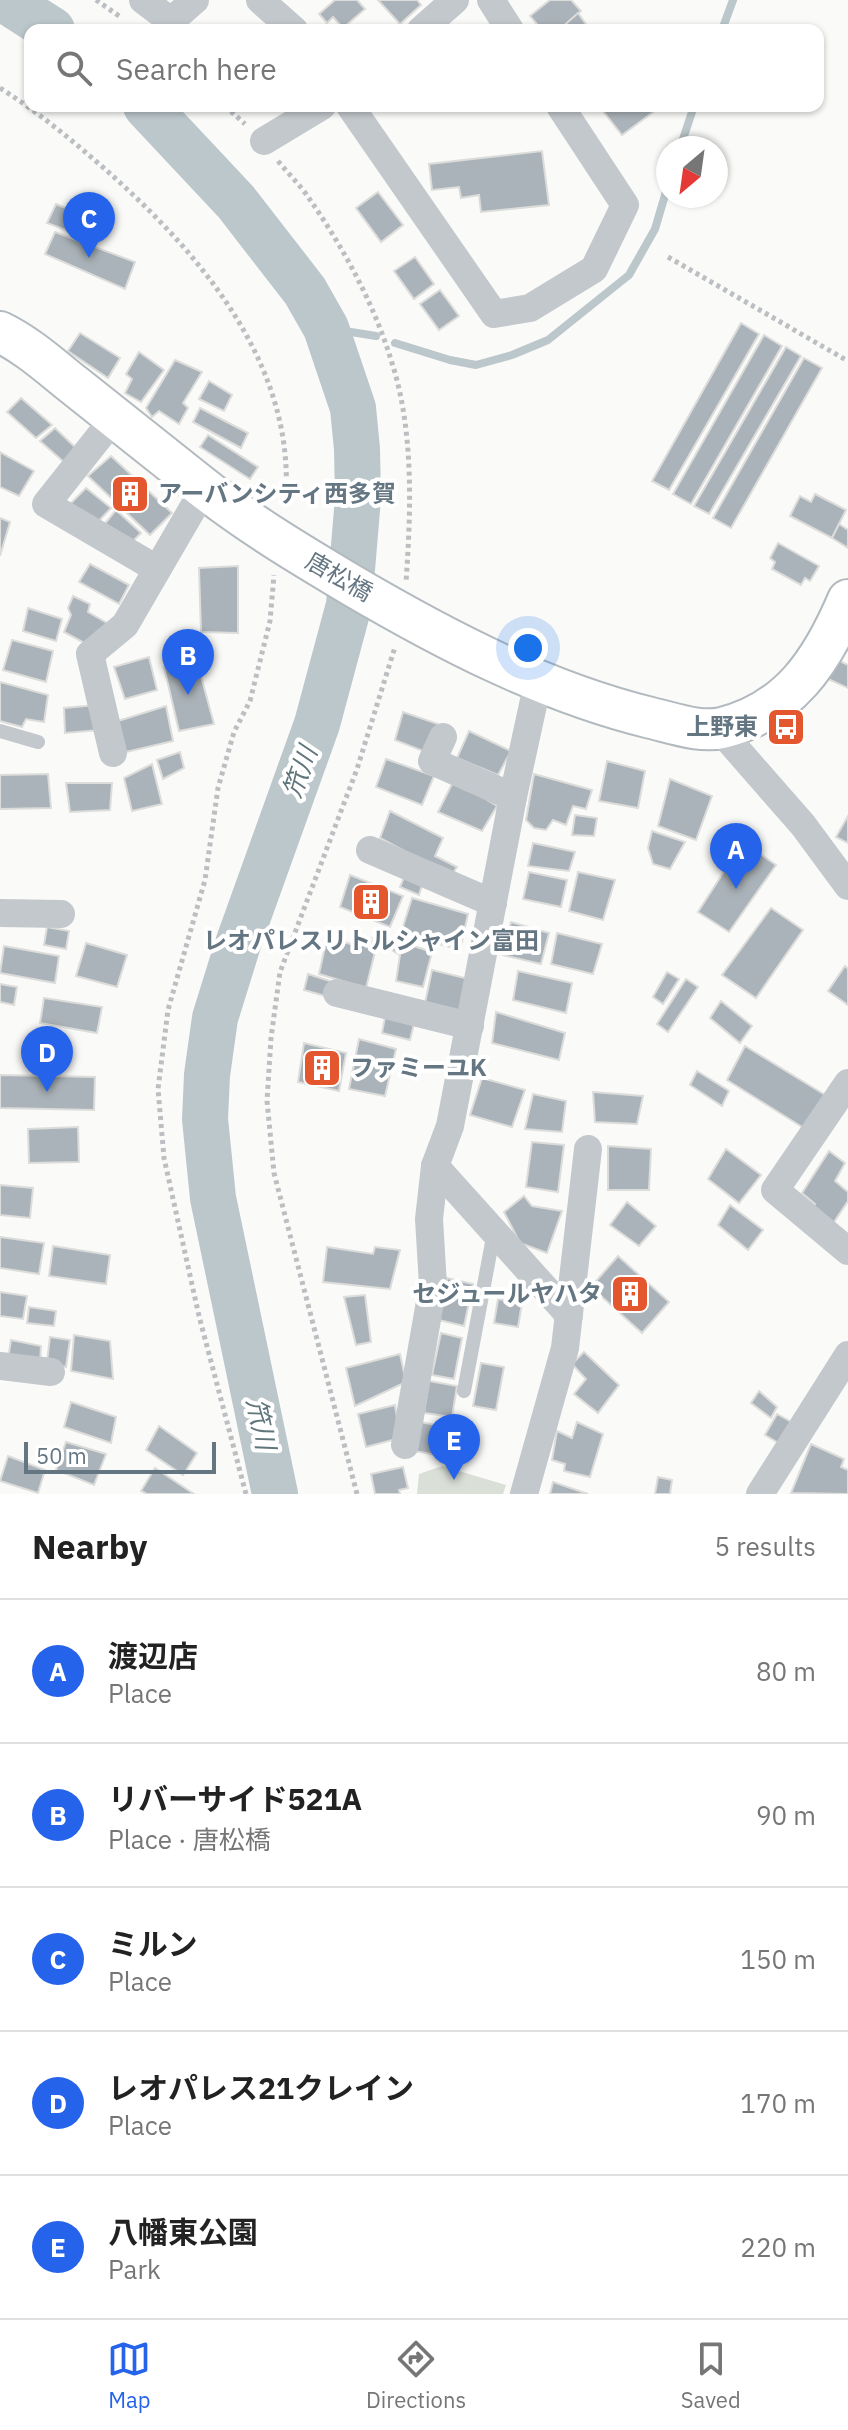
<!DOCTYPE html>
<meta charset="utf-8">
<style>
:root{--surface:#fff;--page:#f2f2f2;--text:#222;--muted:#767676;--line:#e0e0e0;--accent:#2563eb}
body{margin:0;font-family:"IBM Plex Sans","Noto Sans JP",sans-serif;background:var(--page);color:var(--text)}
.compass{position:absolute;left:656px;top:136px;width:72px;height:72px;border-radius:50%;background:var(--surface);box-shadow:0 2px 6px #0004;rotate:209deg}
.scale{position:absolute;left:24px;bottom:20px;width:192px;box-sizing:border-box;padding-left:8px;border:4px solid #657683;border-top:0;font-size:22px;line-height:28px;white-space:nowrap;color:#657683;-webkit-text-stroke:6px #fff;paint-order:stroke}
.you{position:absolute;left:528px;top:648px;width:28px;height:28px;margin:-20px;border:6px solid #fff;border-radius:50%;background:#1a73e8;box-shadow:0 0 0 12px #1a73e833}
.badge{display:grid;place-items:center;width:52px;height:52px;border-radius:50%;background:var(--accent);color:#fff;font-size:26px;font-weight:700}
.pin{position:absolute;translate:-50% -66px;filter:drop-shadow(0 2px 4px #0008)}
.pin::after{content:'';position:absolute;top:42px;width:28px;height:24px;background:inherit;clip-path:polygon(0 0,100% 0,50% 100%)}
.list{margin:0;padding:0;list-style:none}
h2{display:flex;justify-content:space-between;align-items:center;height:104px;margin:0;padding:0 32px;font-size:34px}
h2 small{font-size:26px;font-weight:400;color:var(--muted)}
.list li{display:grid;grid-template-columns:52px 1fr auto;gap:24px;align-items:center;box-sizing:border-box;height:144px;padding:0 32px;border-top:2px solid var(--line)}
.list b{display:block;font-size:30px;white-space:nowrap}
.list p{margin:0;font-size:26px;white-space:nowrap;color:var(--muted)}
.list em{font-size:26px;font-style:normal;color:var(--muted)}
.icon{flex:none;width:44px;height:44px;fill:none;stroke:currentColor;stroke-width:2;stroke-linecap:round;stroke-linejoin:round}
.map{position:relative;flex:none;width:848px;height:1494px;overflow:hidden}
.search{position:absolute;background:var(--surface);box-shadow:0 2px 6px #0004;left:24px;right:24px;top:24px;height:88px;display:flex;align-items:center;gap:20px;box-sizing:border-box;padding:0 28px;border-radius:16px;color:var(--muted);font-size:30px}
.sheet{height:824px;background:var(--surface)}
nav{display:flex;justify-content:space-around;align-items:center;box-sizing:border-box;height:112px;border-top:2px solid var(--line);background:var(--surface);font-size:22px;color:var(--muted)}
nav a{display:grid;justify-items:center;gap:4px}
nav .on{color:var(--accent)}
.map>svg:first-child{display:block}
.green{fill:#dadfd7}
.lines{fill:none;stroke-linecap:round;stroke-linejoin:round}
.stream{stroke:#bbc7cb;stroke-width:8}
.river{stroke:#bbc7cb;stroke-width:46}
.building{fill:#aab3b9;stroke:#dcdcda;stroke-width:2}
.secondary-casing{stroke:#b3babf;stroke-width:44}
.path{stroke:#bbbfc2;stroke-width:5;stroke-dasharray:4 4;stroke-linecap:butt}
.lane{stroke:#c3c8cc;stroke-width:14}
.street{stroke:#c3c8cc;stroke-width:28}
.secondary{stroke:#fff;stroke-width:40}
.labels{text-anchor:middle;stroke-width:8;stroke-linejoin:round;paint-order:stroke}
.poi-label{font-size:24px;font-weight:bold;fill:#657683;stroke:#fff;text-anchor:start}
.street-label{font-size:24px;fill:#657683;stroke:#fff}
.water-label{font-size:26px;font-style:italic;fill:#60757c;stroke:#fff}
</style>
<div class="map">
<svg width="848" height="1494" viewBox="0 0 848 1494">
<rect width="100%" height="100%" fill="#fafaf8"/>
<path class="green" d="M442 1466 506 1485 503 1494H417L419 1474Z"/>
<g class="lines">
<g class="stream">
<path d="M722 30 733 0"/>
<path d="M680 148 694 106"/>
<path d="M326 328 376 336"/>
<path d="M395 343 450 360 476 365 512 355 548 340 629 275 655 229 668 185"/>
</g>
<g class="river">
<path d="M5 0 52 30"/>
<path d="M146 106 236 202 305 291 326 328 353 408 357 449 358 498 349 605 317 724 238 944 215 1018 207 1075 205 1119 213 1198 275 1494"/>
</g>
</g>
<g class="building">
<path d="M335 0H357L365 9 343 28 333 17 327 23 319 14Z"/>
<path d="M378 0H417L421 5 400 24Z"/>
<path d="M550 0H571L581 11 559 30H542L530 16Z"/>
<path d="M578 13 590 30H559Z"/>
<path d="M599 106H654L656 110 622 135Z"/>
<path d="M542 151 549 205 481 212 479 195 461 198 459 187 432 190 429 164Z"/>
<path d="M378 192 403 225 381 242 356 208Z"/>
<path d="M56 204 97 221 90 239 47 223Z"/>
<path d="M55 232 135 262 125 289 45 254Z"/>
<path d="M415 257 434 284 414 299 394 271Z"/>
<path d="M440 290 459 316 439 330 420 304Z"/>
<path d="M741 323 759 334 669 490 652 481Z"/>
<path d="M80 333 120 358 108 378 68 351Z"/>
<path d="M764 335 782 346 691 504 673 494Z"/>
<path d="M786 347 801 356 709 514 694 506Z"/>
<path d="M139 352 164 370 141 402 125 393 132 379 126 374Z"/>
<path d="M804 358 822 368 731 528 713 518Z"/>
<path d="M175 360 202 372 183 403 188 408 179 424 159 411 152 417 146 408Z"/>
<path d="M209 381 232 395 224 411 199 399Z"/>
<path d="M21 398 52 425 36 438 7 412Z"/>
<path d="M200 408 248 433 241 448 193 422Z"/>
<path d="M55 428 79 451 65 463 40 441Z"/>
<path d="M208 435 258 467 250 479 200 447Z"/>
<path d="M0 452 34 471 19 496 0 487Z"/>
<path d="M111 456 172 513 150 535 88 476Z"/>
<path d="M86 488 111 508 95 525 68 506Z"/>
<path d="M815 494 846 510 832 538 790 516 800 496 811 502Z"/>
<path d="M116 510 141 533 128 546 103 526Z"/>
<path d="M0 518 10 522 0 556Z"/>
<path d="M839 524 848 530V548L832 538Z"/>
<path d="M778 543 819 566 810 581 805 578 801 585 772 569 775 562 770 558Z"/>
<path d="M90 564 129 585 119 604 79 582Z"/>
<path d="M238 566V633L201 632 199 568Z"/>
<path d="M73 596 90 604 88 612 107 623 90 646 64 632 71 615 68 608Z"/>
<path d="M28 608 62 619 56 641 23 631Z"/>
<path d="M12 640 53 651 46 682 3 670Z"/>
<path d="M149 657 157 690 125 699 114 667Z"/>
<path d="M196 658 214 724 179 731 164 667Z"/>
<path d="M836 659 848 665V688L826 678Z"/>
<path d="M0 682 48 695 44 722 26 719 22 727 0 721Z"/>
<path d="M96 705 99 730 65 733 64 708Z"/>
<path d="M166 706 173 741 126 752 118 721Z"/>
<path d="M403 712 438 724 428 753 395 740Z"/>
<path d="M469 731 511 751 498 775 457 758Z"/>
<path d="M180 752 184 768 163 779 157 760Z"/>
<path d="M386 759 434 776 422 805 376 787Z"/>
<path d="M607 761 645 771 638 808 599 801Z"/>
<path d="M152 764 162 804 132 811 124 778Z"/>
<path d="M48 774 51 808 0 809V775Z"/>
<path d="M534 774 592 790 586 809 573 806 566 825 553 820 546 830 534 828 526 820Z"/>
<path d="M670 779 712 796 696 840 658 826Z"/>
<path d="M454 780 497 806 482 831 438 812Z"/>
<path d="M66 783H112L110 810 70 812Z"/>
<path d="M390 811 443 838 435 856 457 867 451 876 380 838Z"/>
<path d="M575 815 597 818 594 836 572 835Z"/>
<path d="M848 816V843L836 837Z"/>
<path d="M652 831 685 842 670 869 653 864 648 848Z"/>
<path d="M743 842 776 865 729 932 698 912Z"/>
<path d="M533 843 575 852 569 871 528 866Z"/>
<path d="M529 872 567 880 561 907 523 899Z"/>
<path d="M578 872 615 880 603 920 569 911Z"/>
<path d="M350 875 403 896 390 927 340 907Z"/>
<path d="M405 875 423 882 419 895 400 887Z"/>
<path d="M412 898 468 914 460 950 401 933Z"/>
<path d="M771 908 803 930 756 998 722 975Z"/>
<path d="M511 922 549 933 541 964 503 955Z"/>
<path d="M47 927 69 931 66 949 44 945Z"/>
<path d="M355 933 378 940 366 988 319 974 327 938 351 944Z"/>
<path d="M557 933 602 944 593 974 551 964Z"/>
<path d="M383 936 432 952 423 987 396 981 400 955 383 945Z"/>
<path d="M86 943 127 955 117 987 76 976Z"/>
<path d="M4 946 59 956 55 983 0 973Z"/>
<path d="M845 966 848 969V1005L828 991Z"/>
<path d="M432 970 469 979 462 1012 425 1003Z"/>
<path d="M518 971 572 983 566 1013 513 1000Z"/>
<path d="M667 972 679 979 663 1004 653 997Z"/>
<path d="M308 974 333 982 329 997 304 990Z"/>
<path d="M686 979 698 987 668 1032 657 1024Z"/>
<path d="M0 984 17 987 14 1005 0 1002Z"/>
<path d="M44 998 102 1007 97 1033 40 1023Z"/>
<path d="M721 1001 752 1026 740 1043 710 1018Z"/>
<path d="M386 1012 415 1020 410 1040 382 1033Z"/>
<path d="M496 1012 565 1033 559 1060 492 1043Z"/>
<path d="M359 1039 396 1049 385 1096 349 1089Z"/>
<path d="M304 1043 346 1053 339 1091 298 1082Z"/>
<path d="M745 1046 830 1098 807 1130 727 1080Z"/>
<path d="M697 1071 729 1091 722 1106 690 1085Z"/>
<path d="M0 1075 95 1077 94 1110 0 1108Z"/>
<path d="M482 1078 525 1090 512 1127 470 1115Z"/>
<path d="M593 1092 643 1096 637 1124 595 1122Z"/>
<path d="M533 1094 566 1101 562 1132 525 1129Z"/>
<path d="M78 1127 79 1162 29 1163 28 1129Z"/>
<path d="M532 1142 564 1145 558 1192 526 1187Z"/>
<path d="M608 1146 651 1149 649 1190H608Z"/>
<path d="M726 1149 761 1175 739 1203 708 1179Z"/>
<path d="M829 1151 845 1163 835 1181 848 1192V1201L832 1225 812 1209 815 1204 802 1193Z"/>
<path d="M0 1185 33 1188 30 1218 0 1215Z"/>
<path d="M524 1196 532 1206 562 1211 547 1253 520 1243 504 1212Z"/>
<path d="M627 1202 656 1226 639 1246 610 1225Z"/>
<path d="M730 1205 763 1230 748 1250 718 1225Z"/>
<path d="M0 1237 44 1243 39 1274 0 1268Z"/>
<path d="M53 1246 110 1255 106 1284 49 1276Z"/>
<path d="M327 1247 373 1254 375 1247 400 1250 390 1289 323 1282Z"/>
<path d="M618 1256 669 1302 642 1333 591 1287Z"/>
<path d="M447 1278 473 1284 464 1326 439 1320Z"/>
<path d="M0 1292 27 1296 23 1319 0 1316Z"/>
<path d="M365 1295 371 1342 356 1345 344 1297Z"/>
<path d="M498 1299 522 1303 518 1327 494 1323Z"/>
<path d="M29 1307 56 1311 54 1326 27 1323Z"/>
<path d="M441 1333 462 1338 454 1379 432 1375Z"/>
<path d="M74 1335 110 1341 113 1379 71 1371Z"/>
<path d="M50 1337 70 1340 66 1367 47 1362Z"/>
<path d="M11 1340 41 1346 40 1363 8 1359Z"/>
<path d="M584 1352 619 1385 598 1413 574 1394 586 1379 572 1364Z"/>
<path d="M400 1354 406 1382 355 1406 346 1368Z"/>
<path d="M481 1363 504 1367 496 1410 473 1406Z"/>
<path d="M429 1381 457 1386 452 1417 424 1413Z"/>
<path d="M759 1391 777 1407 771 1418 751 1403Z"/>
<path d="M71 1402 116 1417 111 1443 64 1427Z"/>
<path d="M395 1405 400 1438 366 1447 358 1414Z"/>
<path d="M777 1414 795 1424 782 1445 765 1435Z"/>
<path d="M420 1422 458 1429 454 1450 438 1447 436 1455 414 1451Z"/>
<path d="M577 1422 603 1434 590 1477 564 1471 565 1464 552 1460 557 1431 572 1438Z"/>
<path d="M159 1426 197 1453 183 1475 146 1450Z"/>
<path d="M66 1442 106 1454 94 1485 56 1470Z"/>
<path d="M811 1444 844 1459 841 1467 848 1470V1494L791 1493Z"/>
<path d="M8 1456 45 1470 38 1493 0 1481Z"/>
<path d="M403 1467 408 1488 399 1490 400 1494H375L371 1474Z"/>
<path d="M155 1468 194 1494H147L141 1491Z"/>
<path d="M658 1477 672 1480 670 1494H655Z"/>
<path d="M553 1482 588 1494H550Z"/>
</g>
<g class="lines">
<defs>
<path id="secondary" d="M0 332C27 345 50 366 74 385 116 418 159 453 201 486 249 524 301 555 353 586 447 641 545 692 651 718 673 723 700 733 722 728 790 711 822 661 848 600"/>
</defs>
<use href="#secondary" class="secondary-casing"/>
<g class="path">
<path d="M96 0 122 18"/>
<path d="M0 88C38 112 72 140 106 170 202 255 299 369 285 507"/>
<path d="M225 106 245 124"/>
<path d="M278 161C287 172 297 182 306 194 342 245 374 303 392 363 414 432 411 510 406 582"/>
<path d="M668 257 848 361"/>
<path d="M246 1494 199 1316 164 1158 158 1089 168 1010 205 880 218 788 234 732 250 701 270 621 274 575"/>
<path d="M357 1494 274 1173 267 1101 271 1038 280 972 357 769 395 647"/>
</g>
<g class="lane">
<path d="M0 731 38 742"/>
<path d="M464 1391 494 1232"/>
</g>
<g class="street">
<path d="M143 0 171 21 195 0"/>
<path d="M260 0 294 30"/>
<path d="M491 0 510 30"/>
<path d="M421 30 455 0"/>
<path d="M350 106 494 314 530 308 594 269 625 205 560 106"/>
<path d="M264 141 322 106"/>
<path d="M115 417 46 504 157 569"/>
<path d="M719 729 803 825 848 886"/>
<path d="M443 737 432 761 513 797"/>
<path d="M113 753 90 654 125 625 204 489"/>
<path d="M370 850 493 903"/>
<path d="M0 913 61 914"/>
<path d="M337 993 470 1026"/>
<path d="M848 1083 775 1190 848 1251"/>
<path d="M435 1166 569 1315"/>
<path d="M0 1366 51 1372"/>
<path d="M405 1445 433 1285 429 1219 435 1166 450 1126 513 797 538 682"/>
<path d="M524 1494 565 1348 588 1149"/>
<path d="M760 1494 848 1355"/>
</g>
<use href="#secondary" class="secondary"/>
</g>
<defs>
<symbol id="building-square" viewBox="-11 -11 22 22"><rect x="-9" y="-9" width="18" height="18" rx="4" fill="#e4572e" stroke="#fff"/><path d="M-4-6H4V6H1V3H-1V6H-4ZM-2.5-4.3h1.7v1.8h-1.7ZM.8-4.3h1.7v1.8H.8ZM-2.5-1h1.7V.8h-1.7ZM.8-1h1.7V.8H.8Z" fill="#fff"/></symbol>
<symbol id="bus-square" viewBox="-11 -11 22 22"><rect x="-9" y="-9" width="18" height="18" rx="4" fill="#e4572e" stroke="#fff"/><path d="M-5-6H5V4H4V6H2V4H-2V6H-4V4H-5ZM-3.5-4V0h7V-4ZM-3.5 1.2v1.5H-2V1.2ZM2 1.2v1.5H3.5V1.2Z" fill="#fff"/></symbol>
</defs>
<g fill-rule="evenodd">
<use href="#building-square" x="108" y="472" width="44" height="44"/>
<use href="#bus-square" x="764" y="705" width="44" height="44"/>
<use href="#building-square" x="349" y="880" width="44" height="44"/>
<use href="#building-square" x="300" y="1046" width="44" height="44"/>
<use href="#building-square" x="608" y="1272" width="44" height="44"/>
</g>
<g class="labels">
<g class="poi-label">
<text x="158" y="502">アーバンシティ西多賀</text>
<text x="758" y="735" text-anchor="end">上野東</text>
<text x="371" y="949" text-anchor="middle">レオパレスリトルシャイン富田</text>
<text x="350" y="1076">ファミーユK</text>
<text x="602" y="1302" text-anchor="end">セジュールヤハタ</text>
</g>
<g class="street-label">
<text transform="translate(339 577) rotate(30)" y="8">唐松橋</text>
</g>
<g class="water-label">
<text transform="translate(300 772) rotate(-70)" y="9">笊川</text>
<text transform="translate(261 1424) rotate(78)" y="9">笊川</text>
</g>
</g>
</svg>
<svg class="compass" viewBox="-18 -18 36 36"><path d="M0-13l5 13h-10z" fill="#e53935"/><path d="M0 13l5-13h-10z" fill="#767676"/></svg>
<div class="scale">50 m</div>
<div class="you"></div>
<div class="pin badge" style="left:736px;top:889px">A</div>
<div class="pin badge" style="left:188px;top:695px">B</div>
<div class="pin badge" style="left:89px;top:258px">C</div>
<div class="pin badge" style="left:47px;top:1092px">D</div>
<div class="pin badge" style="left:454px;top:1480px">E</div>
<div class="search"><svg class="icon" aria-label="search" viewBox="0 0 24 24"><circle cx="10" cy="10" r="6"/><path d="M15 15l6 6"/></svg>Search here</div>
</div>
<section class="sheet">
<h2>Nearby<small>5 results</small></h2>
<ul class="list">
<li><span class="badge">A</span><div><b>渡辺店</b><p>Place</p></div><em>80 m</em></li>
<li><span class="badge">B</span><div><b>リバーサイド521A</b><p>Place · 唐松橋</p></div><em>90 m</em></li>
<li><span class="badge">C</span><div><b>ミルン</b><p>Place</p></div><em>150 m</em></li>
<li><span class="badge">D</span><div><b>レオパレス21クレイン</b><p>Place</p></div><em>170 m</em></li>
<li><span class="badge">E</span><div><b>八幡東公園</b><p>Park</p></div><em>220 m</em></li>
</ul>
</section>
<nav>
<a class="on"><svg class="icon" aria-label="map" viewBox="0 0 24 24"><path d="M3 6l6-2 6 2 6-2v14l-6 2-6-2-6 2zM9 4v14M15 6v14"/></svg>Map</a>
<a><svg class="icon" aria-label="directions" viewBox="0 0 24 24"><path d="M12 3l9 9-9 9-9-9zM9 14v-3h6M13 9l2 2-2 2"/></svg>Directions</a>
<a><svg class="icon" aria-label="saved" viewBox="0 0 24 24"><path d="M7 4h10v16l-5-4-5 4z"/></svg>Saved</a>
</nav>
